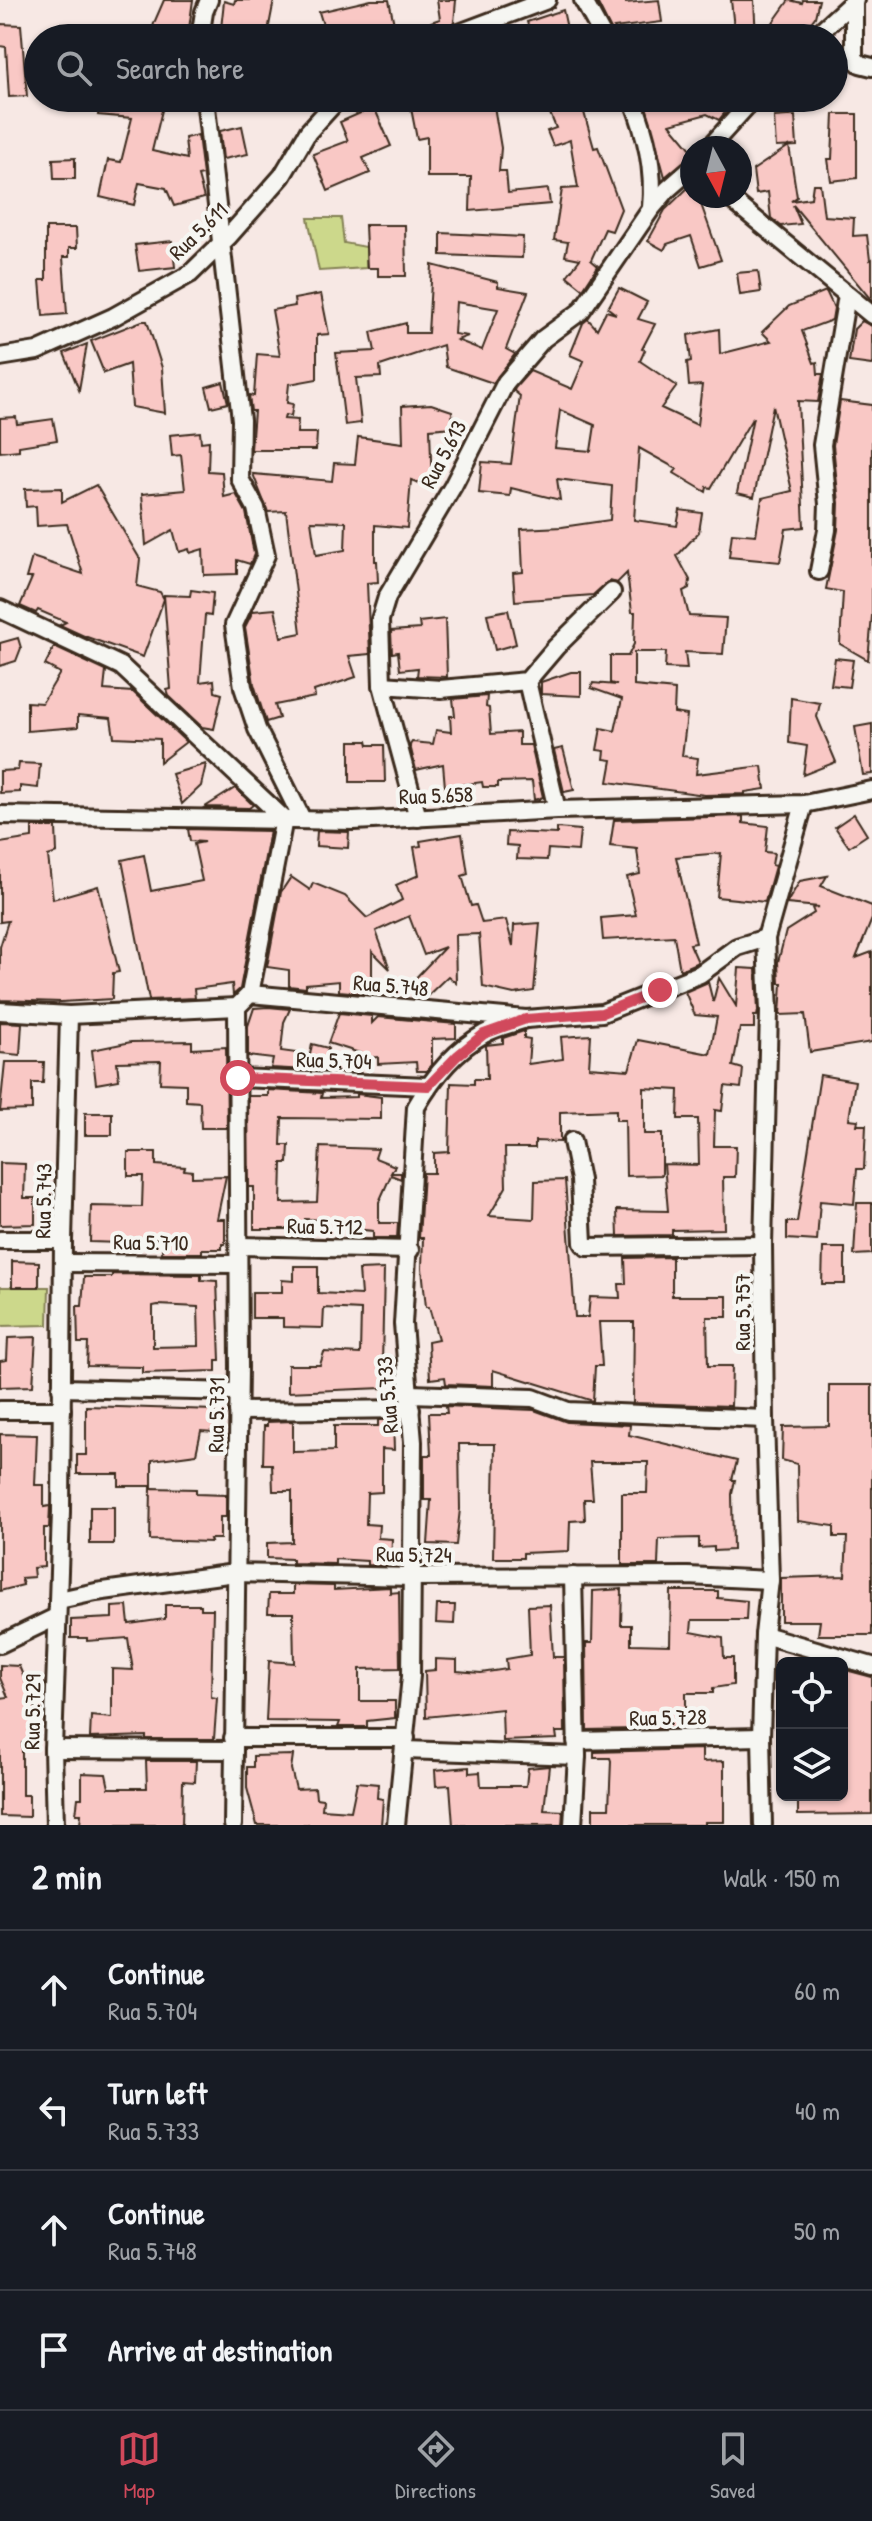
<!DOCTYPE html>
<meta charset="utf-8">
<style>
:root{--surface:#171b24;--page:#20242c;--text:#f1f3f6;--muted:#9ea1a6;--line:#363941;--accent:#d1495b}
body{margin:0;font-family:"Patrick Hand",sans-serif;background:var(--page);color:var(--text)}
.controls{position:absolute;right:24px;bottom:24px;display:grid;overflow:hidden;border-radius:12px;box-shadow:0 2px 6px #0004}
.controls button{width:72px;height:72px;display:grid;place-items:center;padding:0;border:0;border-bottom:2px solid var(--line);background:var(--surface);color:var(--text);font:40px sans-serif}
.compass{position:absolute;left:680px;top:136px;width:72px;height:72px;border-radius:50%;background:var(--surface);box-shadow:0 2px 6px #0004;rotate:173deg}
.stop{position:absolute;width:24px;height:24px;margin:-18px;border:6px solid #d1495b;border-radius:50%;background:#fff}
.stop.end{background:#d1495b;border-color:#fff;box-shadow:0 2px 8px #0008}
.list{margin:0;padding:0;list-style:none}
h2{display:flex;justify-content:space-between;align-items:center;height:104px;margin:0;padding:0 32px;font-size:34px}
h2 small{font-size:26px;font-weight:400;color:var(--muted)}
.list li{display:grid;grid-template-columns:52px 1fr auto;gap:24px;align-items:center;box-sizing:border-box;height:120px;padding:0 32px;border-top:2px solid var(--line)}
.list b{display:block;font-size:30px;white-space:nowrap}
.list p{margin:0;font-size:26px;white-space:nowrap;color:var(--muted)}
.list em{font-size:26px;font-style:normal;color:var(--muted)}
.icon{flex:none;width:44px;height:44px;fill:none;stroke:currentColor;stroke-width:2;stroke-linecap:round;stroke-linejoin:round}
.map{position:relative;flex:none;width:872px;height:1825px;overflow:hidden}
.search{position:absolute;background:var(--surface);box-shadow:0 2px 6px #0004;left:24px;right:24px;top:24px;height:88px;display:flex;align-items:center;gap:20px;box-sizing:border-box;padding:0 28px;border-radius:44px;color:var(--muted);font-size:30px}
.sheet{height:584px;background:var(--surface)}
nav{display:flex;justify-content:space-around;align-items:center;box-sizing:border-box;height:112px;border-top:2px solid var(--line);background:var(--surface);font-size:22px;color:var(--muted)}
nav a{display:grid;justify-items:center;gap:4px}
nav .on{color:var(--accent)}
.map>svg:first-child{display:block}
.green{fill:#ccd88b;stroke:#848154;stroke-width:2}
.building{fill:#f9c8c5;stroke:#3b2a1e;stroke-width:2;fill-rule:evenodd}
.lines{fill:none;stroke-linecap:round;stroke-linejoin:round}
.minor-casing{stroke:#3b2a1e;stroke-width:22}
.minor{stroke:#f6f6f2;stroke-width:16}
.route{stroke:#d1495b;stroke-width:10}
.labels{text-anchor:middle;stroke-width:8;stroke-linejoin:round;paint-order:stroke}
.street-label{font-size:22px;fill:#3b2a1e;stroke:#f6f6f2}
</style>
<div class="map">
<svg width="872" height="1825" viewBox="0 0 872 1825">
<rect width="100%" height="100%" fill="#f7e8e4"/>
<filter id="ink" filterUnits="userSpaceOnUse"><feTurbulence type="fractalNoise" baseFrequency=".0125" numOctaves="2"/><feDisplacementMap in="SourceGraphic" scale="16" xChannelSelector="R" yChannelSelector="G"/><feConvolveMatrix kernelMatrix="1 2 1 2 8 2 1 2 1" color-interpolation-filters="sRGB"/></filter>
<g filter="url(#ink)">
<g class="green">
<path d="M308 218H341L344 243 366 247V268L319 271Z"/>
<path d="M0 1287H49L48 1325 0 1326Z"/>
</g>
<g class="building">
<path d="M164 0H193L188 36 151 38 154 23Z"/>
<path d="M235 0H274L269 26 272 38H220L224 1 234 4Z"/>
<path d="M371 0H389L394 24 351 35 352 38H327L319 12Z"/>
<path d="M437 0H456L454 23 438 30 434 38 431 22 440 19Z"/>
<path d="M596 0H626V3L659 0 662 22 614 28 621 38H615Z"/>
<path d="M731 0H754L756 38H735Z"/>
<path d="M789 0 802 3 803 0H819L815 17 799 38H762Z"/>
<path d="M563 10 569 38H532L527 22Z"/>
<path d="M0 24 21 25 27 96 9 97 6 47 0 46Z"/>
<path d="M100 98H165L152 151 187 159 185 138 198 135 203 175 198 176 204 198 174 206 166 188 139 183 134 205 100 197 108 160 121 162 132 118 98 115Z"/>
<path d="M409 98H483L484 102 493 100 501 148 499 171H506L508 193 548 189 550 204 470 211 471 177H427V137L417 139Z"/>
<path d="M569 98H580L594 148 598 147 621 209 612 231 605 229 591 260 598 266 583 289 567 276 580 259 565 256 568 242 554 240 562 189 578 188 570 140 553 146 547 131 556 128 547 106Z"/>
<path d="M663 98H737L719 120 707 114 670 124 692 150V157L685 160 665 177 645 103Z"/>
<path d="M374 107 391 146 363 158 370 173 328 191 313 154 348 141 340 122Z"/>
<path d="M834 114H857V178L831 181 828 159H832Z"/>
<path d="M787 116H795L797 146 776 147 774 117Z"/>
<path d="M242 126 248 154 223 159 220 131Z"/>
<path d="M789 146 797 197 791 201 811 198 813 184H820L824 216 854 218 853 236 867 235 870 260 872 259V301L793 205 801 224 781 226 771 218 768 192 756 194 753 170Z"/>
<path d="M75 158V179H54L53 159Z"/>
<path d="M692 184V196H698L721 260 701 266 691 236 667 244 664 250 648 241 665 210Z"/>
<path d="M365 225H405L406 276H378V268H367Z"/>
<path d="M46 228H76L77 248H69V257H63L67 314 43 316 40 280H46Z"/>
<path d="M441 233 523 237 522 258 441 255Z"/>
<path d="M172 241 175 267 139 271 135 245Z"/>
<path d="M432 265 498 282V287L528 292 506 349 515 354 493 383 446 367 443 345 380 366 381 377 356 378 361 423 345 425 336 353 375 351 371 332 406 323V333H428ZM456 302 498 309 482 350 457 340 468 336 454 334Z"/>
<path d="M758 271 761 292 740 295 737 273Z"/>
<path d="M619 288 647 302 638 319 655 324 642 349 645 350 640 361 677 386 661 408 697 425 702 385 689 386 687 362 691 361 688 335 719 329 720 354 771 341 762 332 789 306 826 291 834 308 832 320 802 331 814 363 817 362 818 374H823L818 402 798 401 804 527 786 529 780 562 729 557 732 533 756 535 762 498 792 491 773 406 754 497 737 493 753 417 711 488 707 487 706 492 674 473 677 469 639 448 634 520 677 526 680 510 702 513 699 532 677 556 690 580 689 588 683 591 686 604 689 616 726 618 723 654 685 652 687 669 665 668 666 652H634V686L675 690 674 713 687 715 682 756 698 758 696 774 762 766 765 789 745 792V794L705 795 608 782 612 760 604 759 605 751 597 750 601 728 615 731 622 699 591 688 593 683 617 685 610 683V656H628L634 644 635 612H632L627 573 617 583 610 581 605 584 593 595 515 601 513 573 523 572 521 529 562 527 610 520 612 486 557 479 560 500 511 488 510 496 479 493 482 462 511 464 520 396 514 391 515 388 530 371 572 389 584 361 570 355 583 323 588 319 597 329 606 311 616 314 608 308ZM560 410 595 425 591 451 555 448Z"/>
<path d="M321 294 329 334 317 335V379L289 384 287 403 293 404 291 416 285 415 284 419 298 420 297 433H317L316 450H251L254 411H251L249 395 254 396 257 354 280 356 272 310 295 306 294 299Z"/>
<path d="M142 321H147L162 368 165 413 132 407 129 364 104 373 91 341Z"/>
<path d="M862 321 872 326V365L849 362 854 329Z"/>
<path d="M87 344 79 390 64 353Z"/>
<path d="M223 382 228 403 211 407 206 387Z"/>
<path d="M840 401 872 405V616L868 660 840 644 843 592 826 589 838 530 839 503 833 445Z"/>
<path d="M431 404 452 411 453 427 430 429 432 488 411 480 407 528 375 525V561H377L378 582 367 583 370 654 349 656 356 677 314 691 315 697 275 705 279 718 266 722 254 684 245 627 253 611 275 609 281 637 301 633 286 511 268 512 253 474 332 481 334 463 355 464 358 437 403 443 402 406ZM311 521 346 522 345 550 316 555Z"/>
<path d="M16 417 17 424 53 419 57 440 19 446V450L0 452V418Z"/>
<path d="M200 432 201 442 209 441 208 471 222 472 224 497 236 494 246 512 254 554 250 564 237 560V574L204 575 203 549 190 553 189 549 179 552 173 530 146 545 142 494 185 490 181 455 172 456 170 435Z"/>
<path d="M96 485 140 559 137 586 160 592 164 599 143 657 84 636 60 625 66 622 38 610 36 613 20 606 32 578H26L32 557 83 574 67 524 37 526 36 506 26 507 25 489 62 488V502Z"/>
<path d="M191 590 213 593 211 616 205 615 200 682 214 680 215 692 222 694 214 729 202 727 169 696 167 690 171 689 164 595 190 596Z"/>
<path d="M508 610 516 644 495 650 487 614Z"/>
<path d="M445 619 447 677 417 676 418 668 400 670 398 652 392 653 391 631 420 629 419 622Z"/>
<path d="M18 638 21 648 16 661 0 666V643Z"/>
<path d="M54 647 106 671 104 690 133 692 186 742 160 762V739L114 737 111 718 78 715V727L27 731V702L42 703 60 673 45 665Z"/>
<path d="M835 658 853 660 849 687 831 685Z"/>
<path d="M571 672H581V696L541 694V682Z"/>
<path d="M487 696 486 707 489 708 491 734 519 732V745H531L543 797 534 800 532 781 498 782V787H483L482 782 445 787 443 764 416 770 410 745 412 742 433 744 436 730 451 732 450 716H455L453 699Z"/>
<path d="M791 698 820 703 817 717 836 762 803 775 807 746 789 743Z"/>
<path d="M872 724V774L863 775 855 727Z"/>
<path d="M350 741H367L368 745H384L385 782H350Z"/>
<path d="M563 748 574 790 564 792 554 750Z"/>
<path d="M19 763 40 764 38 788 20 786V792L0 793V771L18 770Z"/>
<path d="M206 764 201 786 182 804 172 774Z"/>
<path d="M235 788 253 805 249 808 205 807Z"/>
<path d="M854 814 867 835 849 847 835 827Z"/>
<path d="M743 816V823L768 826 765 852 774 853 772 865 775 866 765 902 717 897 721 853 676 857 696 943 690 944 698 962 680 970 674 936 603 940 601 918 636 915 627 877 640 874 637 849 610 846 614 820Z"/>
<path d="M32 827H56L57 853 48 856 53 899 98 886 119 972 113 973 112 999 61 1002 0 1000V947L8 921 0 922V843L32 838Z"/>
<path d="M557 828 580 830 578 851 548 849 547 860 517 859 518 846 506 845 507 832 557 834Z"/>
<path d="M188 829 270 831 240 989 233 995 232 984 194 989 195 998 149 1000 122 860 144 855 151 891 202 881 194 844 204 842 190 841Z"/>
<path d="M317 831 349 832 348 848 316 846Z"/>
<path d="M462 834 468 874 462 876 471 906 476 905 482 923 506 920 513 946 514 925 540 923 534 991 514 994 483 987 479 934 455 935 456 983 448 976 424 999 421 998 408 986 445 947 424 955 409 916 376 931 390 969 372 951V994L339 991V981L306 984V988L289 986V970L267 967 281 892 291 877 310 890 313 883 345 896 367 918 402 900 396 885 419 875 414 847 421 846 420 841Z"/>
<path d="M827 876 821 886 872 906V919L856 958 872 952V1042L810 1052 805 1014 780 1015 782 983H779L778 962 786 931 814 913 812 908 819 907 787 904 788 901 800 881Z"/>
<path d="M739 968 756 969 758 1011 757 1016H754V1028H740L733 1066 743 1069 741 1088 725 1086 722 1111 715 1110 714 1146H736L735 1177H723L724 1229 672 1230V1235L618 1236 617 1210 668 1211 664 1164 699 1165 698 1119H678L679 1090 644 1088V1134H662V1175L626 1176 625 1120H616V1110L560 1112V1142L535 1141V1148H505L506 1187 489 1216 534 1219 535 1181 565 1180 575 1317H588L590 1297 620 1298 619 1284H626L625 1258 672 1257V1296H727V1317H707L708 1366H732L731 1406 633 1403 634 1322H599L602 1366H595L593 1401 493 1370V1386L446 1384 445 1377 430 1379 428 1341 438 1339 429 1307H426L422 1268 423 1238H419L423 1173H434V1153L449 1152 451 1083 474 1084V1079H487L486 1045 503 1043V1038L524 1031V1038L530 1039 528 1064 563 1059 561 1037 591 1035 589 1067 629 1070 638 1040 710 1054 717 1017 695 1015 685 992 708 982 713 1002 719 978 736 1006Z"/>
<path d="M268 1007 290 1009 284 1022 281 1051 310 1055 312 1044 328 1048 325 1071 271 1068 273 1059 248 1056V1026L254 1008Z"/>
<path d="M339 1013 372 1016V1023L378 1017 456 1024V1038L432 1039V1065L427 1071H417L416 1062 378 1064V1057L366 1058V1055L328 1043Z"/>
<path d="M0 1022 22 1023 20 1055 0 1053Z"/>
<path d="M192 1041V1049L226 1047 227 1128H201L200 1102 186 1101V1084L160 1083 161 1061 117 1062 119 1080 96 1084 92 1050 131 1042Z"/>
<path d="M5 1062H44L43 1083H32V1110L0 1111Z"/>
<path d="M820 1075 855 1081 849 1119 858 1120 857 1125H866L864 1169H857L854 1204 820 1201 817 1241 787 1239V1222H797Z"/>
<path d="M268 1090 322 1093 321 1098 357 1097V1094L381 1097V1119L282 1118 281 1145H289L288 1163H282L281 1203 317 1202 320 1147 378 1149 375 1158 395 1166 391 1173H401V1179L391 1175 379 1202V1223H398L397 1238H373V1231L344 1228V1221L305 1219V1229H254V1187H249L248 1096H268Z"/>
<rect x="85" y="1113" width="27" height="22"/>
<path d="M128 1152H156V1165L185 1167 184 1170 192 1171V1177L226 1176 217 1219H225V1244H222V1249H202V1253H162L163 1238 121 1239V1243L90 1242 91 1206 142 1207 143 1176H128Z"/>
<path d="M0 1163 25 1164 24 1198H35V1224L0 1225Z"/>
<path d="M857 1203H872V1254L854 1255Z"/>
<path d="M823 1248H845V1284H822Z"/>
<path d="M12 1261 39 1262V1287H12Z"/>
<path d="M294 1266H318V1293L361 1295 359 1270 384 1269 382 1366H384L383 1388 288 1392V1365H320L324 1352 360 1354 361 1310 324 1308 323 1328 283 1327V1318H252V1292H282V1280L294 1281Z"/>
<path d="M112 1274 201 1275V1280L217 1281 220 1360H216V1371L142 1373V1367L87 1366 88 1343H78L77 1306H82L84 1277H112ZM158 1305 198 1307 199 1346 153 1347V1306Z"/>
<path d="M36 1337 33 1386 0 1387V1361L7 1360 8 1338Z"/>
<path d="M829 1385H872V1635H818L820 1621H781V1578L845 1576 847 1537H834V1526L798 1521 797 1464 782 1460 783 1427 829 1426Z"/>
<path d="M86 1406 215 1410 214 1432 201 1431 196 1454 152 1460V1486H119V1474H77V1455H86Z"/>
<path d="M446 1406 534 1410 567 1422 630 1425 629 1435 737 1461 732 1480H735L732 1494 733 1550 714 1551V1547L699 1548V1538L659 1539 658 1565H622V1493H647L648 1462H590L593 1499H584L585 1520 570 1521 569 1551 523 1553V1558H493L495 1444H459L460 1509 456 1545 428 1544 431 1500H424V1455H431L429 1413H447Z"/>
<path d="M378 1420H393L394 1450 382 1449V1492L367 1493 366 1524 379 1525 378 1538 392 1539 391 1566 367 1565V1561L335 1559V1564L292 1563V1559L267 1558V1543L292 1542V1491H273L272 1464H263L264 1426H267V1422L293 1421V1452L334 1451V1426H378Z"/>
<path d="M0 1434 37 1435 35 1485H44V1507L50 1506 49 1528H44V1567L33 1568 34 1577 21 1578 23 1585 0 1591Z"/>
<path d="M151 1488 196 1489V1494L226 1495V1517H220V1539H210L211 1542 150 1540Z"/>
<rect x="90" y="1507" width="24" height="37"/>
<path d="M293 1585 334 1586V1590L390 1587V1593L399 1592 400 1668 360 1669V1701H395V1718L367 1721V1727H338L340 1722 266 1721 269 1661 294 1663 293 1613H268L269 1594H293Z"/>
<path d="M622 1589 621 1625H631V1644L670 1645 671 1591H718V1598L747 1601 746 1620H692L691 1632 723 1638 724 1658H733V1685L713 1688V1693H686V1728L587 1730 586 1643H592L593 1591Z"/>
<path d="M165 1605H201V1609H213L211 1697 217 1698 214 1739H146V1736L90 1738 91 1716 112 1718V1669L133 1670 130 1652 128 1638 87 1641V1638H71V1620L112 1618V1607L127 1606 129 1624 165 1619Z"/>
<path d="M437 1605H455L454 1624 436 1623Z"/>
<path d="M550 1605 553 1657H564L565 1732H556L557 1739 503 1741 502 1709 426 1717 425 1671 435 1670V1659L457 1660V1671L481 1673 507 1669 506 1659 530 1655 528 1606Z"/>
<path d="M0 1665 19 1666 29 1690 35 1689V1743H22V1795H29V1817L0 1816V1698L8 1697 0 1678Z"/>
<path d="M842 1669 872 1677V1814L798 1815V1795H842Z"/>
<path d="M702 1749V1762L724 1761V1822H705V1825H593V1808H609L611 1761 610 1758H594V1752Z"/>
<path d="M293 1755 291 1769 296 1789 315 1788 316 1798 323 1799 322 1809 351 1811 357 1782 378 1784 377 1798 383 1799 381 1825H257L247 1788V1767H253V1756Z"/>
<path d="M146 1761H196L195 1782 183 1781 182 1825H80L81 1814H76L78 1798H82V1773L106 1774 109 1788H147Z"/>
<path d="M549 1766 544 1810 563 1811 562 1825H453L450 1785 436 1786 435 1770 469 1767V1773L480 1772 481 1786H526L528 1768Z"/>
</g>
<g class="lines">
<defs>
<g id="minor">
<path d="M583 0 604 38"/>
<path d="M854 1V58L860 64 872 67"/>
<path d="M200 38 204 12 209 0"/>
<path d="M446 38 547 0"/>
<path d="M813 38 855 0"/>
<path d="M205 98 241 420 240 479 256 508 266 555 234 625 243 687 257 729 302 819"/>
<path d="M632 98C646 134 655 169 651 208"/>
<path d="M709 148 754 98"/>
<path d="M727 196 872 315"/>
<path d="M0 357 37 351 113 317 190 274 229 236 282 176 308 132 339 98"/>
<path d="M819 571 827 530 828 504 822 445 847 295"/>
<path d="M0 609 121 666 284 819 250 994"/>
<path d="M527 681 557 810"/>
<path d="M382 685 441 689 527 681 556 647 612 592"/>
<path d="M0 815 354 821 557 810 804 804 872 790"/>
<path d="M418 818 382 685 380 620 387 597 453 486 506 382 543 339 581 311 651 209 668 189 692 168"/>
<path d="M0 1011 69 1015 237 1007 250 994 526 1019 602 1013 700 974 737 947 766 938"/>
<path d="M238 1078 428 1086"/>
<path d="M572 1141 580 1180 583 1243 587 1247 763 1245"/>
<path d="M0 1240H63"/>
<path d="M239 1246 410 1250"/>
<path d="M64 1263 238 1264"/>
<path d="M61 1388 238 1392"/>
<path d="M410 1394 533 1398 568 1411 765 1419"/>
<path d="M0 1410H62"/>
<path d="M238 1411 411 1409"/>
<path d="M59 1600 96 1592 235 1573 413 1577 688 1576 770 1580"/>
<path d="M764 1635 872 1666"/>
<path d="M0 1644 56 1617"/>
<path d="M233 1738H406"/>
<path d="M576 1741 761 1737"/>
<path d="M53 1749 234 1750"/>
<path d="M405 1750 577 1756"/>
<path d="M55 1825 53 1749 61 1512 63 1240 69 1015"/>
<path d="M233 1825 239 1367 237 1007"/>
<path d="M396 1825 411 1676 413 1442 403 1324 416 1107C432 1079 455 1050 484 1034 496 1027 512 1024 526 1019"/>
<path d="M573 1825 577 1756 573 1576"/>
<path d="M763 1825 761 1737 764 1635 770 1580 765 1419 763 1245 769 1012 766 938 804 804"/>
</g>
</defs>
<use href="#minor" class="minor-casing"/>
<use href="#minor" class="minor"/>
</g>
</g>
<g class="lines" filter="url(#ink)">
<path class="route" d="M238 1078 428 1086 457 1056 484 1034 526 1019 602 1013 660 990"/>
</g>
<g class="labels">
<g class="street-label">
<text transform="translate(198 231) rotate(-44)" y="8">Rua 5.611</text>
<text transform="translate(443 454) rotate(-62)" y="8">Rua 5.613</text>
<text transform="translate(436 795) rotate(-2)" y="8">Rua 5.658</text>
<text transform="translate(391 985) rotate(5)" y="8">Rua 5.748</text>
<text transform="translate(334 1060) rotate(2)" y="8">Rua 5.704</text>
<text transform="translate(43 1201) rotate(-89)" y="8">Rua 5.743</text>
<text transform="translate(325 1226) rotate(1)" y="8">Rua 5.712</text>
<text transform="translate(151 1242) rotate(1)" y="8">Rua 5.710</text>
<text transform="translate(742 1312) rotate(-90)" y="8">Rua 5.757</text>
<text transform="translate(387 1395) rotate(-95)" y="8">Rua 5.733</text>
<text transform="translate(216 1415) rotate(-89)" y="8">Rua 5.731</text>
<text transform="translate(414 1554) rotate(1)" y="8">Rua 5.724</text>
<text transform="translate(32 1712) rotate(-89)" y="8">Rua 5.729</text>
<text transform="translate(668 1717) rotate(-1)" y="8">Rua 5.728</text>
</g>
</g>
</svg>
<div class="controls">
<button><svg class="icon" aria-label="locate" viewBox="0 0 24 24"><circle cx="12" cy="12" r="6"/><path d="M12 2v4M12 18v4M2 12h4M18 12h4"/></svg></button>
<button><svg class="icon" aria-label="layers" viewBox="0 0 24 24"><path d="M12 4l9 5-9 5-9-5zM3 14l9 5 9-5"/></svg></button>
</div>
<svg class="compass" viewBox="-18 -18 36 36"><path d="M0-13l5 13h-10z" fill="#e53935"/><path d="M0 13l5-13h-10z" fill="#9ea1a6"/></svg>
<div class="stop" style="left:238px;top:1078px"></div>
<div class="stop end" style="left:660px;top:990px"></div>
<div class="search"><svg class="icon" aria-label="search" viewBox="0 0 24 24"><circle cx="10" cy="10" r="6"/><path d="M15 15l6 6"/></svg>Search here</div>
</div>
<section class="sheet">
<h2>2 min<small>Walk · 150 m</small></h2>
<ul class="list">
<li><svg class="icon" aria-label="ahead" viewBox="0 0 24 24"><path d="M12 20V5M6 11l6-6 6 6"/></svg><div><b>Continue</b><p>Rua 5.704</p></div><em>60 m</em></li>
<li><svg class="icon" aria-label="left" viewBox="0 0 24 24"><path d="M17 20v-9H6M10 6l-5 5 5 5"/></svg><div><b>Turn left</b><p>Rua 5.733</p></div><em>40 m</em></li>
<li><svg class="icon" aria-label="ahead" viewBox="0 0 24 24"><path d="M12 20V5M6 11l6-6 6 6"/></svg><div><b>Continue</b><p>Rua 5.748</p></div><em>50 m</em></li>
<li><svg class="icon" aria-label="arrive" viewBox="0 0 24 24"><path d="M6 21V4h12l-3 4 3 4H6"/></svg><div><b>Arrive at destination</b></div></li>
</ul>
</section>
<nav>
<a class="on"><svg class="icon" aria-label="map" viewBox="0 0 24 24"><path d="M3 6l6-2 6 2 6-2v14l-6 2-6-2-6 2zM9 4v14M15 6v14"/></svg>Map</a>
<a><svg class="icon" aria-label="directions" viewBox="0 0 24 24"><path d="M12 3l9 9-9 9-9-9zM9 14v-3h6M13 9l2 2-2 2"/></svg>Directions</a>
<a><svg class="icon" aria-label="saved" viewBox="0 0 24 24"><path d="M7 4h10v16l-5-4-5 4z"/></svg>Saved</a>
</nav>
